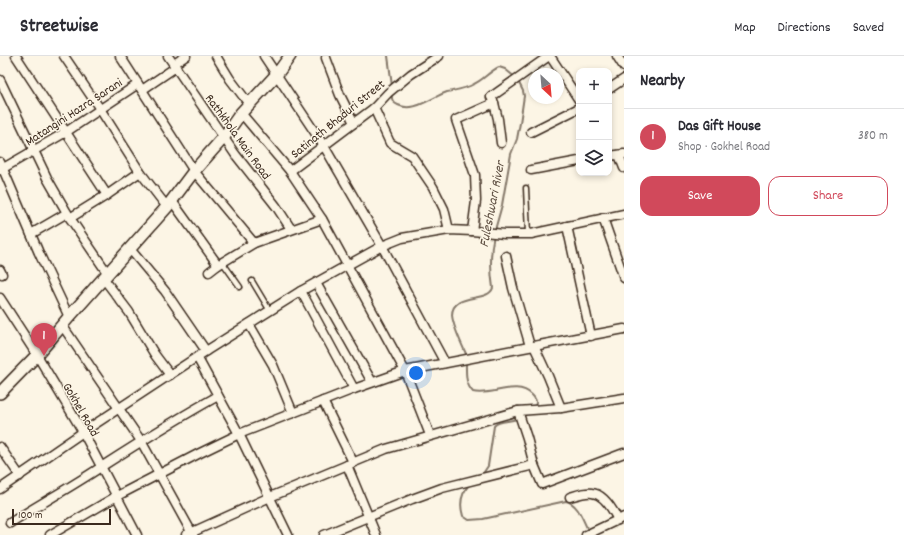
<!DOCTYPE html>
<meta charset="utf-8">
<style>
:root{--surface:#fff;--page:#f2f2f3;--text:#2b2b33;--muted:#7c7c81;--line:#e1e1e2;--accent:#d1495b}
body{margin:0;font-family:Dekko,sans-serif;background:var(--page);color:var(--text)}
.controls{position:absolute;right:12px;top:12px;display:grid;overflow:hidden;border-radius:8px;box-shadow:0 2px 6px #0003}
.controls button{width:36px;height:36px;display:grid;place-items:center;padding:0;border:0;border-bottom:1px solid var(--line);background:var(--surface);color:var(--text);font:20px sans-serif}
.compass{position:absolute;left:528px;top:12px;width:36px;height:36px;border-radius:50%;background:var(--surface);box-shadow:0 2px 6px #0003;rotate:154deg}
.scale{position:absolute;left:12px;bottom:10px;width:99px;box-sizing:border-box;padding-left:4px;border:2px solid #3b2a1e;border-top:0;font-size:11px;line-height:14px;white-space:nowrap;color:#3b2a1e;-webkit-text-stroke:3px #fcf5e5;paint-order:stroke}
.you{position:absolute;left:416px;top:317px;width:14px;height:14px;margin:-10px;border:3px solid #fff;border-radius:50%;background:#1a73e8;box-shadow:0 0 0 6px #1a73e833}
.badge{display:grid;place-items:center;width:26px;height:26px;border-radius:50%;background:var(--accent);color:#fff;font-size:13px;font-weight:700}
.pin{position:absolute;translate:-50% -33px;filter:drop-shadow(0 1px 2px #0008)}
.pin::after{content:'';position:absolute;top:21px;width:14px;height:12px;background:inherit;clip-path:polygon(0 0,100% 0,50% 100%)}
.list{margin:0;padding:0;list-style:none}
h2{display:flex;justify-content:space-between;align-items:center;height:52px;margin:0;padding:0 16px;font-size:17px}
h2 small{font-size:13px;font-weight:400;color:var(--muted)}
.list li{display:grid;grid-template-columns:26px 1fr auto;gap:12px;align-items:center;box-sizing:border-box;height:56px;padding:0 16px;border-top:1px solid var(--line)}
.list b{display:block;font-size:15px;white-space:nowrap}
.list p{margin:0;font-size:13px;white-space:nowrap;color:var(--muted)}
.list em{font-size:13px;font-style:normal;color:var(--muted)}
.actions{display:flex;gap:8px;padding:12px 16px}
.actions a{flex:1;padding:9px 0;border:1px solid var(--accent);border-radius:12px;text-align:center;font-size:14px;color:var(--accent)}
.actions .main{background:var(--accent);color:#fff}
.icon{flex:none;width:22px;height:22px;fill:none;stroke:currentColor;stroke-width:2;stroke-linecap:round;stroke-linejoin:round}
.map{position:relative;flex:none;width:624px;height:479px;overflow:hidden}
header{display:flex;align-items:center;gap:24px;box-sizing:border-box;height:56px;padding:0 20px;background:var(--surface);border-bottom:1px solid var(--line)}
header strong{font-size:19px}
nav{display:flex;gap:22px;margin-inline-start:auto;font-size:14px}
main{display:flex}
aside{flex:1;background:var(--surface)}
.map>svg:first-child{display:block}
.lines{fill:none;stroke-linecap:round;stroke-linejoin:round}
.stream{stroke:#85796b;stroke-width:2}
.lane-casing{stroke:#3b2a1e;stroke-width:7}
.street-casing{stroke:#3b2a1e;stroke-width:11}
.secondary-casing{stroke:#3b2a1e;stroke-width:14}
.lane{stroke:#fcf5e5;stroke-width:4}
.street{stroke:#fcf5e5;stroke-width:8}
.secondary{stroke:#fcf5e5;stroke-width:11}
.labels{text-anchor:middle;stroke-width:3;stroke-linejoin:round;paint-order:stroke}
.street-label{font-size:13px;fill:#3b2a1e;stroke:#fcf5e5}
.water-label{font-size:14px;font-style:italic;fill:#605144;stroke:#fcf5e5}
</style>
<header>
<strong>Streetwise</strong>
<nav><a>Map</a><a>Directions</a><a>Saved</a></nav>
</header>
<main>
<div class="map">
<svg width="624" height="479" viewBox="0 0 624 479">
<rect width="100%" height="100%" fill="#fcf5e5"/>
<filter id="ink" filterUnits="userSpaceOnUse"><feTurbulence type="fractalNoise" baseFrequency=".025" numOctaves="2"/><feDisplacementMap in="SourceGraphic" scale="8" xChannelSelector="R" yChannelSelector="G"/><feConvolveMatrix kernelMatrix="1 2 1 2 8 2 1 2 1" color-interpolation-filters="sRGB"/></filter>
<g filter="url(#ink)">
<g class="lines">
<g class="stream">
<path d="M388 0 392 30"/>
<path d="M392 36C391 42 392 47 398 49 414 57 432 41 447 36 456 34 465 33 474 28 483 24 490 15 499 11L505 13 516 22"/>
<path d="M495 174 502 149 511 98 517 83 520 67 524 40 523 35 518 25"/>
<path d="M467 300C462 289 453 271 452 259 452 236 488 247 493 232 490 213 490 197 494 178"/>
<path d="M466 306C466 317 465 328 473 336 491 341 517 323 532 339 536 343 537 345 535 351"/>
<path d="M482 419 488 410 494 370C499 364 509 366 517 363"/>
<path d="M470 428C461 437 459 447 463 460L469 464 483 463 566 445C578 448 582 462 587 472"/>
</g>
<defs>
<g id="lane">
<path d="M526 132 528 178"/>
<path d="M223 207 240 231"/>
<path d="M252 225 270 255"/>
</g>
<g id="street">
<path d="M16 0 107 139"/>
<path d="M64 0 100 53 140 116 167 151"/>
<path d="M120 0 194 115 254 187"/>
<path d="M168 0 235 98 276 150 291 173"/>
<path d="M216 0 230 23 249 48"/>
<path d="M264 0 324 90 382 190 445 307"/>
<path d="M550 0 579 44"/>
<path d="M617 0 624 11"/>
<path d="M326 2 340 39 354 67"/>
<path d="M174 8 186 0"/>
<path d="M0 24 47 122 70 162"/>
<path d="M609 33 624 23"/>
<path d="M142 34 176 11"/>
<path d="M494 47 498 63 501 87"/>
<path d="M374 52 390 87 412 100 433 131 444 153 449 174"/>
<path d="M241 57 290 115 322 163 405 315 430 379"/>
<path d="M531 76 579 52"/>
<path d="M619 99 624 112"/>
<path d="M609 100 624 98"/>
<path d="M0 106 39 197 69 261"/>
<path d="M0 114 66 76 138 28"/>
<path d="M531 114 579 105"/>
<path d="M290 115 374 52 388 37 411 18 439 0"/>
<path d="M172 145 218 209"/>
<path d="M603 162 624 222"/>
<path d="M567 170 591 280"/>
<path d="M472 175 476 145 475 119 456 64 494 47 491 41 549 0"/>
<path d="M31 178 67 157"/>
<path d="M130 193 165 235 206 295"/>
<path d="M506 200 513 232 530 290"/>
<path d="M0 214 2 218"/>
<path d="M209 216 218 209 254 187 322 163"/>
<path d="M108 218 70 162 107 139 140 116"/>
<path d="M104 223 129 256 155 299 170 319"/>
<path d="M316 227 372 326"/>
<path d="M301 235 354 333"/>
<path d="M0 242 37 299 83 376 137 479"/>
<path d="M249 268 273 309 293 357"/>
<path d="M62 269 141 385 193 479"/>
<path d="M534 290 548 320 561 352"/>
<path d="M197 301 239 378 288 479"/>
<path d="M323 345 353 406"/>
<path d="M518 355 527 382 534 409 542 428 624 397"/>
<path d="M0 391 20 420"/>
<path d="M347 409 376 479"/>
<path d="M0 433 83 376 206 295 301 235 382 190 402 182 449 174 472 175 505 178H531L624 158"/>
<path d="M570 441C577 439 585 436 592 437 604 438 613 454 618 464"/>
<path d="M10 467C40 448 71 431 101 411 140 386 178 362 218 340"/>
<path d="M50 479 117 440 200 397 239 378 354 333 405 315 534 290 624 273"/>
<path d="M186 479 270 441 386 393 518 355 561 352 624 342"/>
<path d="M324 479 412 443 442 432 534 409"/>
<path d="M586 479 624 461"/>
</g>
<path id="secondary" d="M0 337 37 299 69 261 167 151 194 115 224 81 241 57 277 18 290 0"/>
</defs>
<use href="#lane" class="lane-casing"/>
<use href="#street" class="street-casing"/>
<use href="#secondary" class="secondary-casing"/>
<use href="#lane" class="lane"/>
<use href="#street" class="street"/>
<use href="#secondary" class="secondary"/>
</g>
</g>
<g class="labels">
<g class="street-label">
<text transform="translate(73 55) rotate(-33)" y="5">Matangini Hazra Sarani</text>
<text transform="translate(337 62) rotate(-39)" y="5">Satinath Bhaduri Street</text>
<text transform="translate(239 80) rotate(54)" y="5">Rathkhola Main Road</text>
<text transform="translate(82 353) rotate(60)" y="5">Gokhel Road</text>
</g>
<g class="water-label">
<text transform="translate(491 148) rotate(-79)" y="5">Fuleshwari River</text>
</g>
</g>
</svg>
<div class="controls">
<button>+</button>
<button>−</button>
<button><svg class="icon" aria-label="layers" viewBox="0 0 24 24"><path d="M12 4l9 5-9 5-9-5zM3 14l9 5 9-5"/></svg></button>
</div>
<svg class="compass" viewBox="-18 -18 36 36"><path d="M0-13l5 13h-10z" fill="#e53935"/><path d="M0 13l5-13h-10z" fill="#7c7c81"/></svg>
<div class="scale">100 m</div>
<div class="you"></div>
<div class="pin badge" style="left:44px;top:300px">1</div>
</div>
<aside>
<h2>Nearby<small></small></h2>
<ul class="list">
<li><span class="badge">1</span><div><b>Das Gift House</b><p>Shop · Gokhel Road</p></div><em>380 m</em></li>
</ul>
<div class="actions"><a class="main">Save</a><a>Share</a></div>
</aside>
</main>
